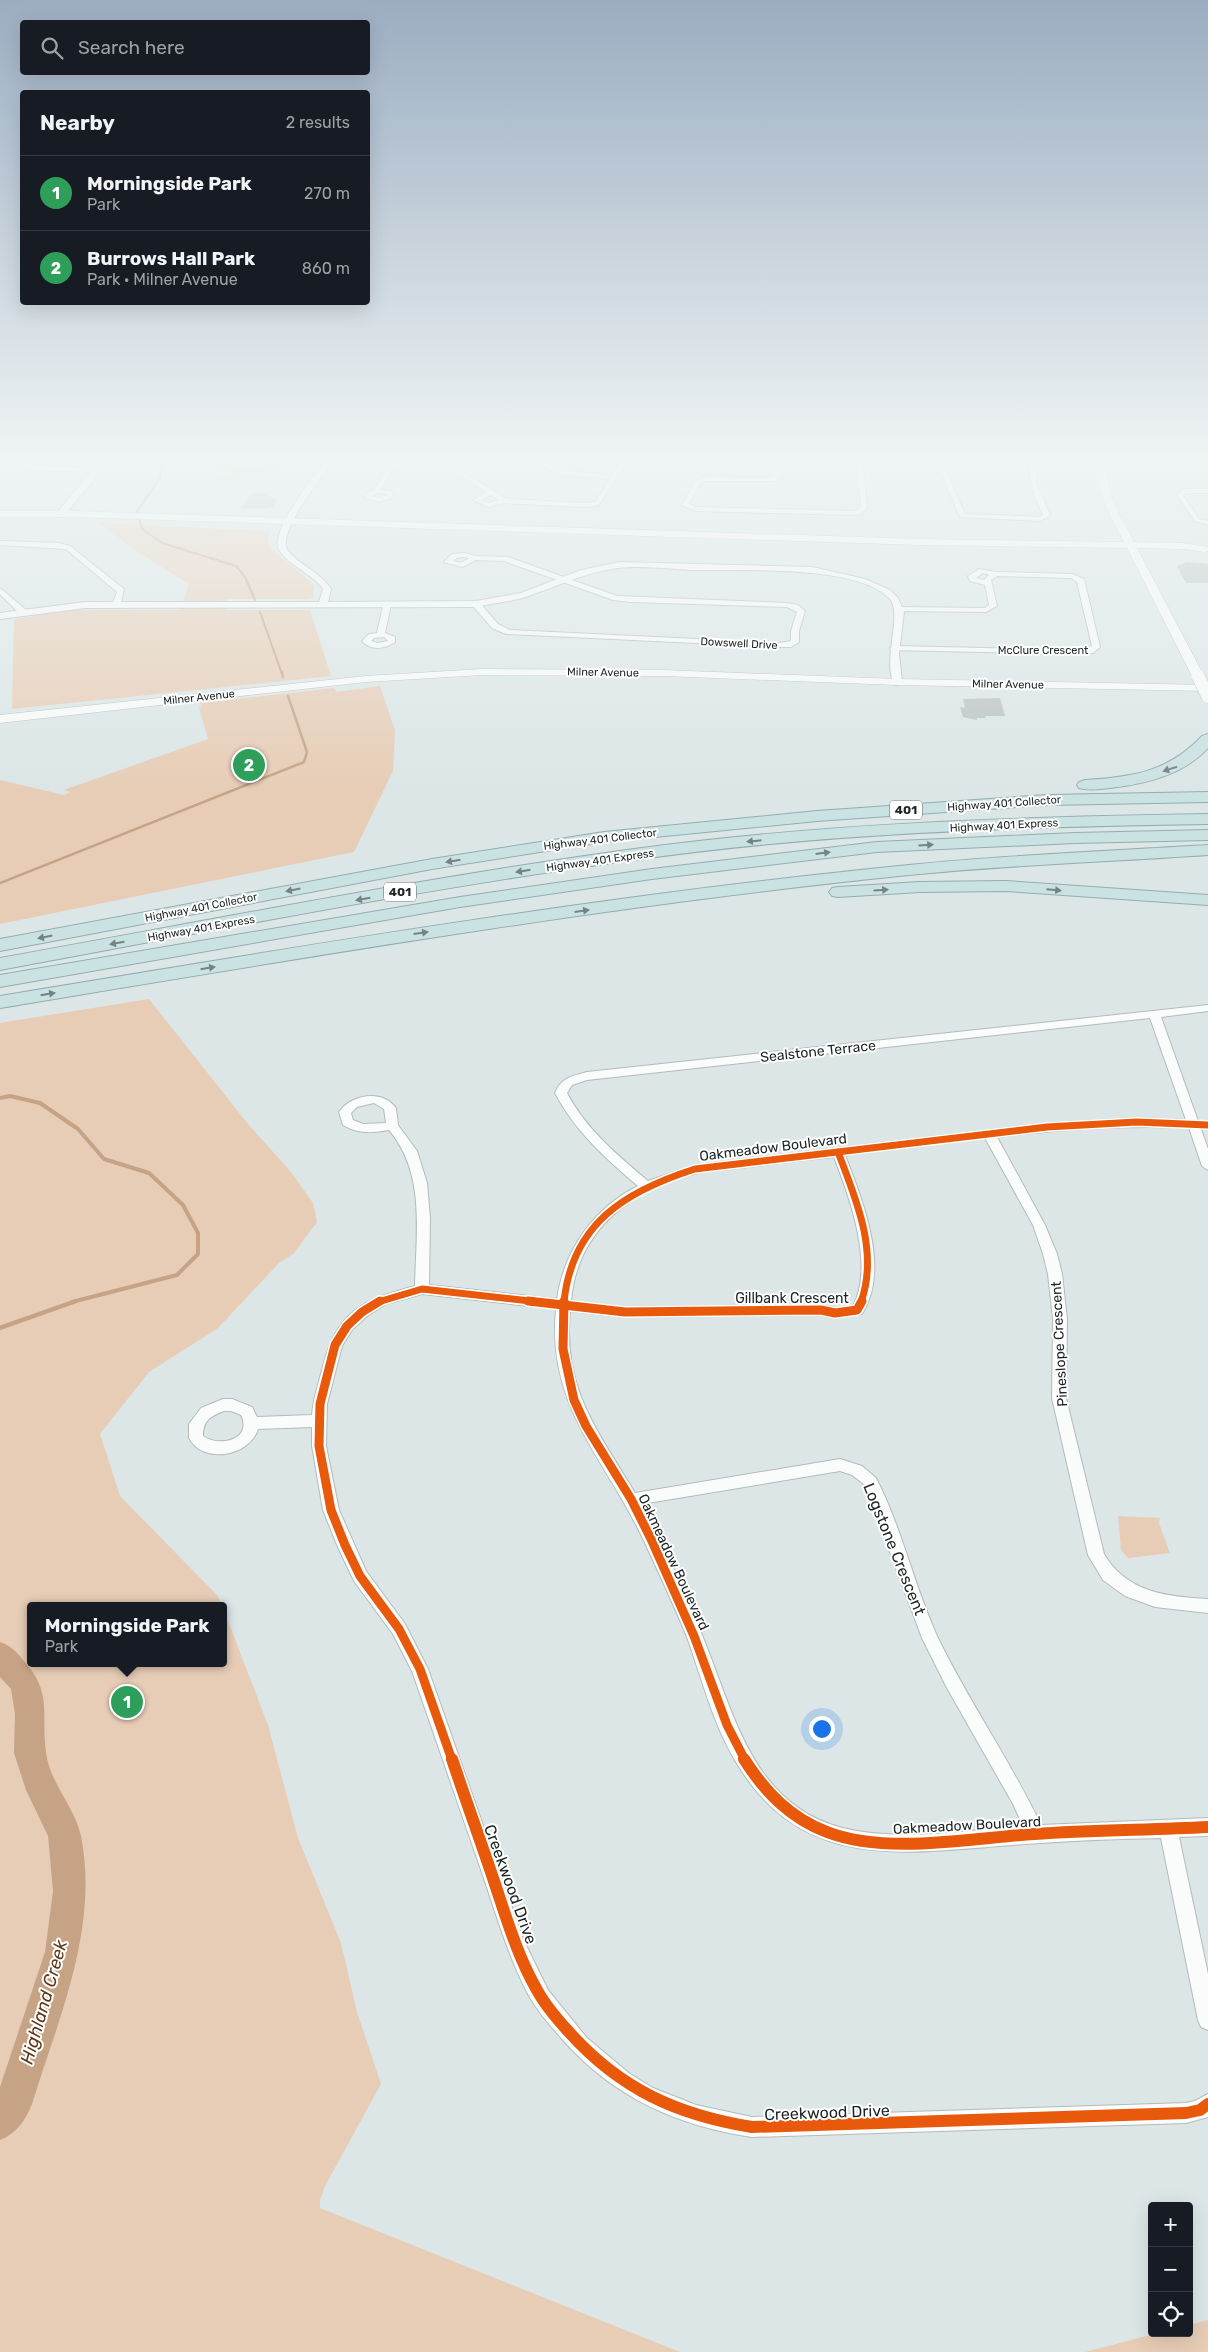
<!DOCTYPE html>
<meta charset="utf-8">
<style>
:root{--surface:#171b24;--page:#20242c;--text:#f1f3f6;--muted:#9ea1a6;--line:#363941;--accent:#0b8043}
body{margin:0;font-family:Rubik,sans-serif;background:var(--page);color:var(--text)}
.controls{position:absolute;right:15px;bottom:15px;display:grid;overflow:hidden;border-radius:5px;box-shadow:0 5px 20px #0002}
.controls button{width:45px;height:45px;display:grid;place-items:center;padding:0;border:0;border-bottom:1px solid var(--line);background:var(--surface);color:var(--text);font:25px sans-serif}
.you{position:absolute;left:821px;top:1728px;width:18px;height:18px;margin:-12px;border:4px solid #fff;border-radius:50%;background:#1a73e8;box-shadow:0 0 0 8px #1a73e833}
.badge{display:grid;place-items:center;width:32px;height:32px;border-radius:50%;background:var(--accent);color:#fff;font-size:16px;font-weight:700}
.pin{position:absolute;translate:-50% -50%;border:2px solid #fff;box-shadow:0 1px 5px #0006}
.popup{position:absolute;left:27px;top:1602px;width:200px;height:65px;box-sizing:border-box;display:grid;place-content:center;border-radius:5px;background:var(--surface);filter:drop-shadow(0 1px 4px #0005);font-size:16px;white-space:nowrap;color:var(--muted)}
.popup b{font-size:19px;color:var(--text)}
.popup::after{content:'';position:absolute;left:50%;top:100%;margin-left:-10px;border:10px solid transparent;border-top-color:var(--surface)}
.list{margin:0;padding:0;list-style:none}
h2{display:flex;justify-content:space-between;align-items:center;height:65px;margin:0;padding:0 20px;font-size:21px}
h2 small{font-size:16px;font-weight:400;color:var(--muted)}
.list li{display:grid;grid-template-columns:32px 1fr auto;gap:15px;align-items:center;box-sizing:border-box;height:75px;padding:0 20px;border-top:1px solid var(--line)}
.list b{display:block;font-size:19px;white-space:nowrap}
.list p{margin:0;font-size:16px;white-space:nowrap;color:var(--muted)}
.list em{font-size:16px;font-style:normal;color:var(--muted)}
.icon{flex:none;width:28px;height:28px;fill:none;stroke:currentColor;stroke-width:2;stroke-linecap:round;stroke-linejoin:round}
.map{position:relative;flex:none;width:1208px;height:2352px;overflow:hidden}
.search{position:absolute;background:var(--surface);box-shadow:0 5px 20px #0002;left:20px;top:20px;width:350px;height:55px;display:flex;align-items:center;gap:12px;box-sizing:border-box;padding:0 18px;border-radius:5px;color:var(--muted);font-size:19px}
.panel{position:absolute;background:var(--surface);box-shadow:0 5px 20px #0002;left:20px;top:90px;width:350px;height:215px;border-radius:5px}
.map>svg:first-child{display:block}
.green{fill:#e7cdb6}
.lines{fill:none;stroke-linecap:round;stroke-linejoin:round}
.stream-far3{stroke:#c7a386;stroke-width:2}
.stream-far2{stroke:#c7a386;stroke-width:2.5}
.stream-far1{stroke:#c7a386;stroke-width:4}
.stream{stroke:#c7a386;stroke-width:4.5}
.river{fill:#c7a386;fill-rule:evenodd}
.building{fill:#bcc3c4}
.minor-casing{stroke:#b3bbbb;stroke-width:2}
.tertiary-casing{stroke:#b3bbbb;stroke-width:2}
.secondary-casing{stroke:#b3bbbb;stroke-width:1}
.motorway-casing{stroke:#93aeb0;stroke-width:2}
.minor{fill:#fafbfb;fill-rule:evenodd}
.tertiary{fill:#fafbfb;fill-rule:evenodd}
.secondary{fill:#fafbfb;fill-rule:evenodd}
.motorway{fill:#cbe2e3;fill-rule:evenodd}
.secondary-bridge-casing{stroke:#b3bbbb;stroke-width:14;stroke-linecap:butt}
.secondary-bridge{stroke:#fafbfb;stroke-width:13}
.cycleway-far2-casing{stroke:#fff;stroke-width:10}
.cycleway-far1-casing{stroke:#fff;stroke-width:12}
.cycleway-casing{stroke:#fff;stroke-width:15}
.cycleway-far2{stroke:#e8590c;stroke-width:7}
.cycleway-far1{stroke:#e8590c;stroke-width:9}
.cycleway{stroke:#e8590c;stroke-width:12}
.oneway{fill:#748384}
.labels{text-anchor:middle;stroke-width:4;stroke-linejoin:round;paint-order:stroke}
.far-street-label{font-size:11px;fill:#1d2424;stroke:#fff}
.shield{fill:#fff;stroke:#616666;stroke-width:1}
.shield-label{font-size:12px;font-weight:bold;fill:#1d2424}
.street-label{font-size:14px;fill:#1d2424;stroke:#fff}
.near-street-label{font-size:16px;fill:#1d2424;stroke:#fff}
.near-water-label{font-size:18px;font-style:italic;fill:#5e3817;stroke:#fff}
</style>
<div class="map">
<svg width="1208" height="2352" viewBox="0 0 1208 2352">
<rect width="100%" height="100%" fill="#dce6e7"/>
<g class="green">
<path d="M267 461H280L274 468H269L267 471 245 475 240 482 223 479 221 482H212L218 474H230L232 471 220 470 223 466H263Z"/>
<path d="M98 523 268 531 270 534 267 540 269 547 311 582 314 587 313 597 309 599H226L227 610H310L331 676 12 709 14 619 71 610H180L189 584 144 556Z"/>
<path d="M380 686 395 730 393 771 354 852 0 924V780L64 795 70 792 64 790 208 739 199 708 201 707 200 703 334 688 337 692Z"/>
<path d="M149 999 248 1124 291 1172 313 1203 317 1222 293 1254 279 1263 218 1328 149 1372 100 1434 120 1496 218 1596 222 1606H31V1663H223V1608L268 1725 298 1838 341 1943 357 2012 381 2084 325 2186 320 2200V2208L680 2352H0V1023Z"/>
<path d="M1118 1516 1160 1518 1159 1523 1170 1553 1128 1558 1121 1550Z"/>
<path d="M1208 2320V2352H1085L1158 2333H1189V2325Z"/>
</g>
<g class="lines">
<g class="stream-far3">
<path d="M163 461 160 478 137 511 142 529 162 543 236 566 245 577 255 600"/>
<path d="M260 612 282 674"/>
</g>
<g class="stream-far2">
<path d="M282 672 283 677"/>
<path d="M0 883 304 762 307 752 288 696"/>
</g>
<path class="stream-far1" d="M0 1098 10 1096 40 1103 78 1129 104 1159 149 1173 183 1205 198 1233V1254L177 1275 72 1302"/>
<path class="stream" d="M0 1328 76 1301"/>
<path class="river" d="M0 1642C11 1646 16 1651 23 1660 53 1692 41 1713 46 1752 49 1782 75 1807 81 1836 99 1928 59 2017 32 2104 25 2121 17 2133 0 2140V2087L45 1952 53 1891 48 1836 26 1790 14 1753 15 1714 11 1689 0 1677Z"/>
</g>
<g class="building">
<path d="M252 493H263L277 500 273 507 265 509 241 508Z"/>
<path d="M1187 562 1208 564V583H1186L1177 566Z"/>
<path d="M1000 698 1005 716H985L986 718H977V720L963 717 960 707 965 708 963 699Z"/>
</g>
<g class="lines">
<defs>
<g id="minor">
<path d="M406 461H416L392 469 381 489 391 491 394 497 379 502 365 498 368 492 374 490 388 467ZM377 493 387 494 388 495 379 498 371 496Z"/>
<path d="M439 461H446L506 499 586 503 595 502 610 479 558 474 533 461H541L559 470 612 475 621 461H627L599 505 586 507 504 503 489 507 473 500 486 492ZM491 495 499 500 489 503 482 500Z"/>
<path d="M775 461H781V476L775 481H705L701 482 689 504 696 507 856 511 861 507 856 461H862L867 508 858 515 695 511 682 505 696 480 705 477 771 478 775 475Z"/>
<path d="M936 461H942L965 514 1040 517 1043 514C1034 497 1027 481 1031 461H1037L1036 482 1050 515 1041 521 960 517Z"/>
<path d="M1180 461H1207L1194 465Z"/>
<path d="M21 463 32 466 95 468 98 470 95 472 32 470 19 466Z"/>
<path d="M1208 489V493H1185L1183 495 1199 519 1208 521V525L1195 521 1177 495 1183 489Z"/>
<path d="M0 541 59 543 70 546 124 589 120 605 116 607 112 605 117 592 66 549 0 545Z"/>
<path d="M464 553 475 556 508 557 617 596 787 603 798 605 805 611 799 631V642L791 647H779L506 634 492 628 473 606V602H479L498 624 510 630 779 643 791 641V631L797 612 787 607 631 602 613 600 504 561 476 560 462 567 444 562 452 554ZM464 557 469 558 461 563 453 561 457 558Z"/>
<path d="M979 569 996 572 1072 574 1084 579 1100 647 1093 653 1080 654 891 650 890 648 894 646 1080 650 1092 646 1077 582 1071 578 997 576 991 580 997 606 986 612 899 611 895 609 899 607 985 608 989 605 985 585 970 581 968 576ZM983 573 989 575 984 580 976 578Z"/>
<path d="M0 588 26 610V614H20L0 594Z"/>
<path d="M384 602 391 604 385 633 395 637V642C385 649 371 651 362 641L369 634 377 633ZM384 637 388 641 378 643 371 641 374 638Z"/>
<path d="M1208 1005V1011L1161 1017 1198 1121H1208V1129H1201L1208 1149V1170L1202 1166 1189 1128C1124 1125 1061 1129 997 1137L1045 1225 1057 1254 1062 1274 1067 1319 1066 1398 1104 1554C1126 1592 1167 1597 1208 1599V1613L1155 1607 1125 1596 1103 1580 1088 1555 1052 1398 1053 1319 1048 1274 1043 1254 1033 1225 985 1138 845 1155C862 1199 891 1269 862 1314L835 1318 821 1315 625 1317 570 1311C562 1388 598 1431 635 1493L840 1459 862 1466 876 1478C902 1528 914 1586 938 1638 969 1702 1010 1760 1041 1825L1208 1818V1836L1179 1837 1208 1974V2030L1201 2027 1198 2020 1161 1838C1111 1839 1062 1841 1013 1845 902 1853 802 1873 736 1762 713 1724 702 1679 687 1637 674 1605 659 1573 644 1541 607 1460 546 1407 556 1309L422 1294 386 1304 367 1316 352 1330 342 1346 327 1404 326 1446 339 1510 366 1571 405 1624 428 1669 523 1939 548 1990 587 2038 630 2074 653 2088 696 2105 752 2117 1186 2103 1195 2101 1208 2094V2117L1186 2123 752 2137C677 2126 613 2097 562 2039 550 2025 537 2011 528 1994 507 1954 495 1910 480 1867 457 1802 435 1736 412 1671L393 1634 354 1581 337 1545 323 1510 312 1446V1427L258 1429C250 1456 203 1465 189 1438V1424L201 1408 223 1399H232L252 1407 257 1417 312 1415C313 1400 318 1385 322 1370 337 1311 360 1301 415 1286 416 1232 426 1174 389 1130 373 1133 357 1134 343 1125L339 1112C352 1094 382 1089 396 1108L398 1125 417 1151 427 1183 430 1218 429 1285 557 1299C564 1250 594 1208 638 1186 605 1158 575 1131 555 1093 561 1078 572 1076 587 1072ZM1150 1018 1186 1120 1137 1118 1047 1123 695 1165 648 1181C617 1155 586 1129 567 1093L572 1085 587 1080ZM374 1103 384 1109 386 1123 363 1124 353 1120 351 1113 357 1107ZM834 1157C849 1196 875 1265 853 1306L835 1308 821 1305 625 1307 571 1301C577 1231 630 1190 694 1174 708 1170 725 1170 739 1168 771 1164 802 1160 834 1157ZM224 1411H231L241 1415C253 1439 220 1448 203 1436 203 1420 211 1416 224 1411ZM840 1471 852 1475 865 1485 922 1638 947 1688 1013 1804 1023 1826C968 1830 912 1840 857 1831 753 1814 736 1717 702 1635 684 1591 664 1546 642 1504Z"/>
</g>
<g id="tertiary">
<path d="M95 461H103L95 478 63 517H57V513L88 475Z"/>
<path d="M326 461H334C323 475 275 534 288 551 301 566 320 572 331 589L328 602 476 601 521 593 581 570 620 562 812 567 865 579 890 590 898 598 904 612 899 653 902 682 897 685 894 684C882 660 903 615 890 599 858 564 740 571 694 570 670 569 642 565 618 568 586 572 558 586 528 596 512 602 493 603 476 607L85 608 0 619V613L85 602H319L323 589 320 585C308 572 289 565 279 550 269 533 314 475 326 461Z"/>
</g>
<g id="secondary">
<path d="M1099 461H1107C1104 493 1120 515 1134 542L1183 543 1208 547V551L1205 552 1183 549 1137 548 1204 676 1202 678 1198 679 1192 676 1127 548 918 545 72 517H0V511H72L918 539 1124 542C1110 514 1095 493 1099 461Z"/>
<path d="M482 669 663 670 897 679 1208 685V691L897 685 663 676 482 675 366 682 0 723V715L366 676Z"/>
</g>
<g id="motorway">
<path d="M1208 734V748C1183 775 1146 784 1110 788 1100 789 1089 791 1079 788L1077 785 1079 782 1085 780C1133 777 1168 772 1202 736Z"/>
<path d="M1208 792V802L1046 805 817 821 604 842 432 869 0 951V939L432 859 604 832 817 811 1046 795Z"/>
<path d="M1208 814V824C1017 827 823 833 634 860 421 889 211 931 0 970V958C211 920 421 878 634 849 824 823 1017 817 1208 814Z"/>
<path d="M1208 830V840L1075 843 877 852 652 879 460 907 0 987V975L460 897 652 869 877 842 1075 833Z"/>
<path d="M1208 845V855C1108 862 1008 865 909 875 604 906 302 958 0 1008V996C302 946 604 895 909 865 1008 855 1108 851 1208 845Z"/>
<path d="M1006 881 1208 895V905L1006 891 920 892 838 897 832 896 829 892 832 888 838 887 920 882Z"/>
</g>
</defs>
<use href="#minor" class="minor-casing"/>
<use href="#tertiary" class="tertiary-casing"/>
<use href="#secondary" class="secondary-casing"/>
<use href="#motorway" class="motorway-casing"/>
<use href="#minor" class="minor"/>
<use href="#tertiary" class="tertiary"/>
<use href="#secondary" class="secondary"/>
<use href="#motorway" class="motorway"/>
<defs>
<path id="secondary-bridge" d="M1198 676 1208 696"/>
</defs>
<use href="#secondary-bridge" class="secondary-bridge-casing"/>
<use href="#secondary-bridge" class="secondary-bridge"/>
<defs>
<g id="cycleway-far2">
<path d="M838 1152C856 1199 879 1252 861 1302"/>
<path d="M378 1302 422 1289 539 1302"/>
<path d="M564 1302C572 1223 626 1191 695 1169L1047 1127 1137 1122 1208 1125"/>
</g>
<g id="cycleway-far1">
<path d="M380 1301 362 1312 347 1326 335 1345 320 1404 319 1446 331 1510 345 1545 360 1576 399 1629 420 1669 452 1760"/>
<path d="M528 1301 625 1312 821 1310 835 1313 857 1310 862 1301"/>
<path d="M564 1301 563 1349 574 1400 586 1426 631 1499 651 1539 694 1636 727 1725 745 1760"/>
</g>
<g id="cycleway">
<path d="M452 1759C466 1801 481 1842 495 1884 507 1920 518 1957 537 1990 545 2005 557 2019 569 2032 620 2089 677 2115 752 2127L1186 2113 1200 2110 1208 2104"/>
<path d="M744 1759C765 1792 790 1818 827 1832 886 1855 972 1838 1034 1834 1092 1830 1150 1830 1208 1827"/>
</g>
</defs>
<use href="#cycleway-far2" class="cycleway-far2-casing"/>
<use href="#cycleway-far1" class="cycleway-far1-casing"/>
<use href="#cycleway" class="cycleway-casing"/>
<use href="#cycleway-far2" class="cycleway-far2"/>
<use href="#cycleway-far1" class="cycleway-far1"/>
<use href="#cycleway" class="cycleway"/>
</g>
<defs><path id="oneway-solid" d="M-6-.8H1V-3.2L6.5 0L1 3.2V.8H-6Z" transform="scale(1.25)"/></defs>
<g class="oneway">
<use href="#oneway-solid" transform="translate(1170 769) rotate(162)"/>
<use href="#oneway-solid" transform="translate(754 841) rotate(174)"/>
<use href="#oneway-solid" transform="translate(926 845) rotate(-3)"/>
<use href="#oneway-solid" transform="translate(823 853) rotate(-7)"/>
<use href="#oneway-solid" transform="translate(453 861) rotate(171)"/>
<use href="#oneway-solid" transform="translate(523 871) rotate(171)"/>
<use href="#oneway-solid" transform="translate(293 890) rotate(169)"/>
<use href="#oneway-solid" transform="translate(881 890) rotate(-4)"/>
<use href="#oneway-solid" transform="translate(1054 890) rotate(5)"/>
<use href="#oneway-solid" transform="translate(363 899) rotate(170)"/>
<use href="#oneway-solid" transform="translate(582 911) rotate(-8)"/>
<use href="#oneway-solid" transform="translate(421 933) rotate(-8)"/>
<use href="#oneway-solid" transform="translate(45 937) rotate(169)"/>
<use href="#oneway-solid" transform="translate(117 943) rotate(170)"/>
<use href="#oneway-solid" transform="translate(208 968) rotate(-9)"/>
<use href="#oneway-solid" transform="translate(48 994) rotate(-9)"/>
</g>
<linearGradient id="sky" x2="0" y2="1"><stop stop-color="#9badc1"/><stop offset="0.58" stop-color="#eff4f4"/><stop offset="1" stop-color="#eff4f4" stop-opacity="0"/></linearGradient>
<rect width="1208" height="790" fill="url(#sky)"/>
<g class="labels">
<g class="far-street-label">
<text transform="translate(739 643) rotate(3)" y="4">Dowswell Drive</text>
<text x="1043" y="654">McClure Crescent</text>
<text transform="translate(603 672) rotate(1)" y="4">Milner Avenue</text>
<text transform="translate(1008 684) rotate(1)" y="4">Milner Avenue</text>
<text transform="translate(199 697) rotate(-6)" y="4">Milner Avenue</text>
<text transform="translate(1004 803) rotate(-4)" y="4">Highway 401 Collector</text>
<text transform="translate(1004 825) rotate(-3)" y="4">Highway 401 Express</text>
<text transform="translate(600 839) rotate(-7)" y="4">Highway 401 Collector</text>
<text transform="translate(600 860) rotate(-8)" y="4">Highway 401 Express</text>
<text transform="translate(201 907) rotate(-11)" y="4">Highway 401 Collector</text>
<text transform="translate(201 928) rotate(-10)" y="4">Highway 401 Express</text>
</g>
<g class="shield">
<rect x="890" y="800.5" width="32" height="19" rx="4"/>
<rect x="384" y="882.5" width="32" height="19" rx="4"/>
</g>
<g class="shield-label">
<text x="906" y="814">401</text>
<text x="400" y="896">401</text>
</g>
<g class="street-label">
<text transform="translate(818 1051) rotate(-6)" y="5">Sealstone Terrace</text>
<text transform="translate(773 1147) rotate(-7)" y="5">Oakmeadow Boulevard</text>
<text x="792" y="1303">Gillbank Crescent</text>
<text transform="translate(1059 1344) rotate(-93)" y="5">Pineslope Crescent</text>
<text transform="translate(674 1562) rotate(65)" y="5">Oakmeadow Boulevard</text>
<text transform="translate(967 1825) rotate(-3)" y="5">Oakmeadow Boulevard</text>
</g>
<g class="near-street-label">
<text transform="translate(895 1549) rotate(68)" y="6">Logstone Crescent</text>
<text transform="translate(511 1884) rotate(70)" y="6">Creekwood Drive</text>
<text transform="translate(827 2112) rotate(-2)" y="6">Creekwood Drive</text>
</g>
<g class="near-water-label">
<text transform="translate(44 2002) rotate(-74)" y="6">Highland Creek</text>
</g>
</g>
</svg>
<div class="controls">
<button>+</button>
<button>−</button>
<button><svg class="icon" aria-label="locate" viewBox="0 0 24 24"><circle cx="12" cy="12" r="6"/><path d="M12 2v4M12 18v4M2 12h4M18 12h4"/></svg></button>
</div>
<div class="you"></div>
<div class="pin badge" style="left:127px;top:1702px;background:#2e9e5b">1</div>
<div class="popup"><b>Morningside Park</b>Park</div>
<div class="pin badge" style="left:249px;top:765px;background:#2e9e5b">2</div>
<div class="search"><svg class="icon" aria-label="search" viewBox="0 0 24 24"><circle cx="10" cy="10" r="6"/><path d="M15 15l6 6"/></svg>Search here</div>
<section class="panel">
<h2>Nearby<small>2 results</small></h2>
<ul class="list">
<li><span class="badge" style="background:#2e9e5b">1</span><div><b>Morningside Park</b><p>Park</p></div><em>270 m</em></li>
<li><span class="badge" style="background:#2e9e5b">2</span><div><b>Burrows Hall Park</b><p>Park · Milner Avenue</p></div><em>860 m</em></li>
</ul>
</section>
</div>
